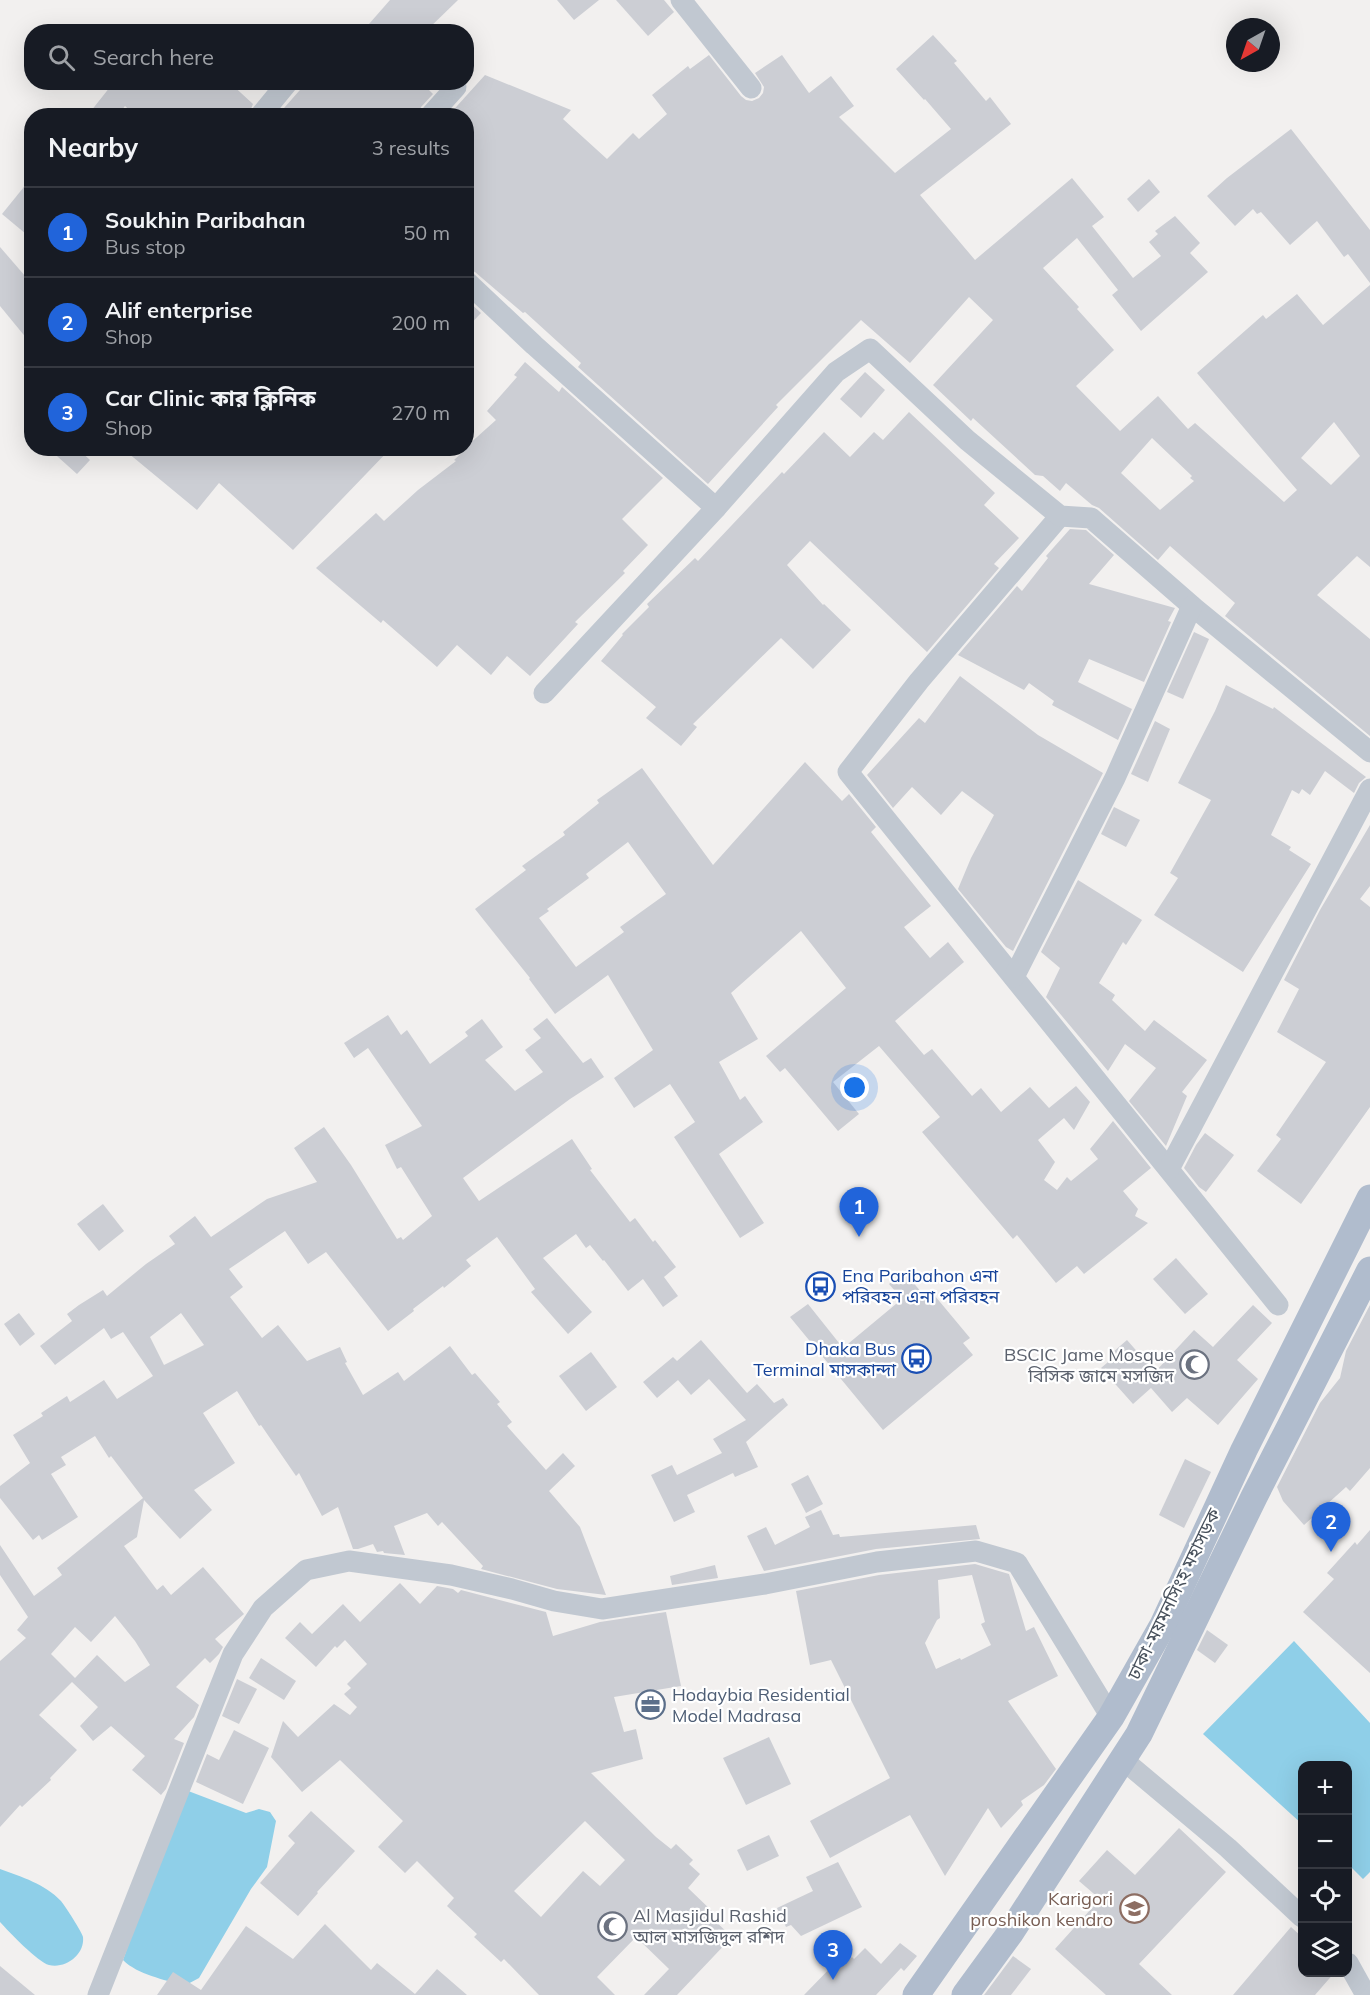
<!DOCTYPE html>
<meta charset="utf-8">
<style>
:root{--surface:#171b24;--page:#242831;--text:#f1f3f6;--muted:#9ea1a6;--line:#363941;--accent:#2164da}
body{margin:0;font-family:Mulish,"Noto Sans Bengali",sans-serif;background:var(--page);color:var(--text)}
.controls{position:absolute;right:18px;bottom:18px;display:grid;overflow:hidden;border-radius:12px;box-shadow:0 6px 24px #0002}
.controls button{width:54px;height:54px;display:grid;place-items:center;padding:0;border:0;border-bottom:2px solid var(--line);background:var(--surface);color:var(--text);font:30px sans-serif}
.compass{position:absolute;left:1226px;top:18px;width:54px;height:54px;border-radius:50%;background:var(--surface);box-shadow:0 6px 24px #0002;rotate:220deg}
.you{position:absolute;left:855px;top:1088px;width:21px;height:21px;margin:-15px;border:4px solid #fff;border-radius:50%;background:#1a73e8;box-shadow:0 0 0 9px #1a73e833}
.badge{display:grid;place-items:center;width:39px;height:39px;border-radius:50%;background:var(--accent);color:#fff;font-size:20px;font-weight:700}
.pin{position:absolute;translate:-50% -50px;filter:drop-shadow(0 2px 3px #0008)}
.pin::after{content:'';position:absolute;top:32px;width:21px;height:18px;background:inherit;clip-path:polygon(0 0,100% 0,50% 100%)}
.list{margin:0;padding:0;list-style:none}
h2{display:flex;justify-content:space-between;align-items:center;height:78px;margin:0;padding:0 24px;font-size:26px}
h2 small{font-size:20px;font-weight:400;color:var(--muted)}
.list li{display:grid;grid-template-columns:39px 1fr auto;gap:18px;align-items:center;box-sizing:border-box;height:90px;padding:0 24px;border-top:2px solid var(--line)}
.list b{display:block;font-size:22px;white-space:nowrap}
.list p{margin:0;font-size:20px;white-space:nowrap;color:var(--muted)}
.list em{font-size:20px;font-style:normal;color:var(--muted)}
.icon{flex:none;width:33px;height:33px;fill:none;stroke:currentColor;stroke-width:2;stroke-linecap:round;stroke-linejoin:round}
.map{position:relative;flex:none;width:1370px;height:1995px;overflow:hidden}
.search{position:absolute;background:var(--surface);box-shadow:0 6px 24px #0002;left:24px;top:24px;width:450px;height:66px;display:flex;align-items:center;gap:15px;box-sizing:border-box;padding:0 21px;border-radius:24px;color:var(--muted);font-size:22px}
.panel{position:absolute;background:var(--surface);box-shadow:0 6px 24px #0002;left:24px;top:108px;width:450px;height:348px;border-radius:24px}
.map>svg:first-child{display:block}
.water{fill:#8fcfe8}
.building{fill:#ccced4;fill-rule:evenodd}
.lines{fill:none;stroke-linecap:round;stroke-linejoin:round}
.minor{stroke:#c1c8d1;stroke-width:21}
.major{stroke:#b0bccd;stroke-width:27}
.labels{text-anchor:middle;stroke-width:4.5;stroke-linejoin:round;paint-order:stroke}
.transit-label{font-size:18px;fill:#164399;stroke:#fff;text-anchor:start}
.worship-label{font-size:18px;fill:#5b616d;stroke:#fff;text-anchor:end}
.street-label{font-size:18px;fill:#48515c;stroke:#fff}
.service-label{font-size:18px;fill:#4e5e75;stroke:#fff;text-anchor:start}
.education-label{font-size:18px;fill:#785e54;stroke:#fff;text-anchor:end}
</style>
<div class="map">
<svg width="1370" height="1995" viewBox="0 0 1370 1995">
<rect width="100%" height="100%" fill="#f2f0ef"/>
<g class="water">
<path d="M1294 1641 1370 1723V1872L1363 1879 1348 1864V1766H1302V1824L1203 1734Z"/>
<path d="M183 1789 246 1813 259 1809 270 1812 276 1821 267 1867 251 1889 199 1978 184 1986C164 1979 138 1975 123 1960Z"/>
<path d="M0 1869C22 1877 45 1884 61 1901 65 1906 82 1932 83 1937 85 1955 65 1969 49 1965 38 1962 9 1932 0 1922Z"/>
</g>
<g class="building">
<path d="M390 0H458L425 32H362Z"/>
<path d="M557 0H599L574 20Z"/>
<path d="M616 0H664L674 12 648 36Z"/>
<path d="M933 35 957 61 954 63 986 101 990 97 1011 124 920 195 975 260 1072 178 1104 217 1092 226 1133 278 1161 256 1149 242 1158 234 1155 231 1175 216 1200 243 1190 253 1208 272 1141 331 1112 295 1118 290 1077 238 1043 268 1079 307 1077 309 1114 350 1076 386 1120 431 1158 396 1188 429 1195 423 1284 502 1297 490 1197 373 1263 315 1266 319 1297 294 1323 325 1370 285V567L1357 556 1317 595 1370 639V736L1225 616 1235 603 1170 546 1158 560 1099 508 1092 505 1066 483 1060 491 1043 476 1035 475 973 418 971 421 933 385 993 320 969 297 910 363 861 320 776 405 778 407 708 484 578 367 581 363 525 312 523 313 475 272 466 269V116H448L485 75 571 110 563 119 607 159 633 133 639 139 667 114 652 95 688 66 690 69 709 55 741 96 746 100 752 101 759 98 763 93 764 87 755 73 782 55 809 93 831 76 854 106 839 117 895 173 951 129 925 99 924 100 896 69ZM1334 422 1360 456 1331 485 1301 458ZM1152 438 1192 476 1190 478 1194 481 1160 510 1121 473Z"/>
<path d="M114 82H229L253 104 248 116H136L125 106 117 116H87Z"/>
<path d="M307 82H421L433 94 421 107 418 116H277Z"/>
<path d="M1291 129 1370 230V283L1348 254 1344 257 1317 221 1290 245 1261 212 1257 214 1253 209 1235 226 1207 196 1227 178Z"/>
<path d="M32 177V239L2 214Z"/>
<path d="M1149 179 1160 192 1138 212 1127 199Z"/>
<path d="M0 247 32 284V345L0 306Z"/>
<path d="M466 299 481 313 466 329Z"/>
<path d="M525 362 559 392 562 387 663 478 622 519 648 545 623 571 625 573 575 622 578 624 530 676 507 656 491 675 457 645 437 667 383 620 381 623 316 568 376 513 384 521 418 490 456 461 454 460 468 447 467 446 496 420 487 411 517 377 514 375Z"/>
<path d="M865 372 885 390 861 418 840 399Z"/>
<path d="M909 412 995 493 984 505 1019 538 994 564 999 568 927 652 810 541 787 565 823 605 824 604 851 630 813 669 781 638 693 724 697 727 681 746 646 718 656 707 601 661 623 635 622 634 649 607 647 604 695 558 698 561 782 472 784 474 824 432 850 457 874 432 883 440Z"/>
<path d="M48 448H77L90 460 77 474Z"/>
<path d="M122 448H391L293 550 219 483 197 510Z"/>
<path d="M1070 529 1086 530 1114 555 1089 584 1175 608 1168 621 1171 622 1144 682 1089 659 1078 682 1132 709 1118 740 1052 705 1054 701 1029 683 1024 690 958 655 1017 586 1022 591 1048 558 1046 556Z"/>
<path d="M1194 632 1209 639 1183 699 1167 692Z"/>
<path d="M960 676 1038 735 1103 773 1013 951 1006 947 958 889 971 858 994 815 962 791 941 815 912 787 893 808 867 775 919 718 925 723Z"/>
<path d="M1226 685 1273 709 1274 707 1366 777 1359 783 1354 793 1325 771 1310 795 1302 789 1299 794 1292 790 1271 835 1291 847 1289 850 1311 864 1243 972 1154 915 1178 878 1170 873 1211 800 1178 783 1215 711Z"/>
<path d="M1155 721 1170 729 1148 782 1131 774Z"/>
<path d="M805 762 842 801 849 794 876 827 871 832 931 906 904 927 930 958 948 942 964 962 895 1021 924 1055 932 1049 972 1096 981 1088 1001 1112 1030 1087 1049 1108 1076 1086 1090 1102 1074 1130 1064 1118 1038 1140 1055 1162 1044 1180 1057 1190 1067 1177 1071 1181 1098 1159 1090 1149 1113 1121 1151 1168 1123 1191 1138 1209 1135 1216 1148 1223 1084 1274 1077 1266 1056 1283 1017 1235 1013 1239 922 1132 940 1117 879 1046 833 1082 859 1114 838 1131 785 1068 780 1072 766 1056 846 988 801 931 731 993 758 1039 719 1062 740 1100 745 1096 763 1122 719 1154 764 1223 740 1238 674 1137 695 1122 670 1084 634 1108 614 1078 653 1050 608 975 555 1014 529 979 530 978 475 909 526 870 522 866 565 835 563 832 599 803 597 800 642 768 713 865ZM628 842 666 894 620 927 624 932 576 967 539 918 549 911 547 909 589 878 586 874Z"/>
<path d="M1114 807 1140 820 1126 847 1101 834Z"/>
<path d="M1370 825V886L1360 899 1370 907V1107L1301 1204 1257 1171 1281 1139 1276 1135 1326 1062 1277 1032 1299 989 1284 980 1320 910Z"/>
<path d="M1078 880 1142 920 1126 945 1123 942 1099 983 1115 995 1112 1000 1145 1031 1154 1020 1207 1060 1182 1092 1187 1096 1166 1146 1129 1101 1156 1068 1125 1044 1108 1071 1046 997 1060 968 1041 952Z"/>
<path d="M388 1015 401 1035 407 1030 430 1064 468 1036 465 1032 482 1019 503 1047 485 1060 515 1091 543 1072 525 1050 541 1038 533 1029 547 1018 583 1063 591 1058 604 1077 570 1099 463 1178 479 1201 572 1139 592 1169 590 1170 630 1222 635 1218 653 1242 655 1240 676 1267 664 1277 678 1296 663 1307 643 1279 628 1291 604 1260 603 1261 590 1245 586 1248 576 1234 543 1258 592 1312 568 1334 531 1292 535 1289 497 1237 466 1260 471 1266 444 1288 443 1286 413 1309 414 1311 388 1331 326 1252 308 1264 285 1231 229 1269 243 1287 230 1297 262 1338 278 1325 307 1361 340 1347 347 1362 345 1363 363 1395 398 1372 404 1381 450 1346 472 1375 475 1373 500 1402 497 1404 512 1422 507 1426 546 1470 563 1453 575 1466 549 1491 580 1527 606 1595 557 1589 481 1569 483 1566 442 1522 438 1526 427 1513 394 1526 405 1555 384 1553 383 1551 377 1552 373 1544 358 1549H353L338 1507 322 1516 299 1473 296 1476 261 1425 259 1426 237 1391 203 1413 235 1463 194 1490 212 1510 180 1539 144 1500 137 1537 124 1546 157 1590 163 1585 171 1595 203 1567 244 1614 215 1639 223 1647 219 1654 210 1663 205 1658 176 1687 199 1705 194 1717 174 1739 184 1743 166 1789 161 1795 132 1770 145 1756 111 1726 93 1741 80 1726 98 1707 72 1682 39 1715 77 1750 50 1778 51 1780 22 1807 20 1805 0 1827V1661L26 1638 17 1630 28 1617 0 1575V1545L34 1596 62 1575 57 1568 143 1498 111 1456 109 1458 95 1436 61 1457 66 1465 51 1474 78 1517 42 1540 39 1535 33 1540 0 1498V1486L30 1463 13 1435 43 1416 41 1413 67 1396 70 1402 104 1380 117 1399 153 1376 123 1332 111 1339 104 1328 55 1365 40 1346 72 1321 67 1314 79 1305 103 1290 107 1296 146 1264 175 1244 169 1236 195 1216 211 1237 267 1199 317 1182 294 1148 324 1127 351 1165 397 1239 401 1237 403 1240 432 1216 401 1167 397 1169 385 1145 422 1126 368 1048 354 1058 344 1043ZM181 1313 204 1345 164 1365 150 1337ZM115 1616 135 1641 150 1665 125 1682 97 1655 75 1678 51 1654 75 1627 91 1642Z"/>
<path d="M1205 1133 1234 1155 1206 1192 1199 1187 1184 1168 1196 1145Z"/>
<path d="M103 1204 124 1231 99 1251 77 1224Z"/>
<path d="M1176 1258 1208 1294 1185 1314 1153 1279Z"/>
<path d="M904 1272 929 1301 935 1296 970 1338 963 1343 973 1355 883 1430 790 1317 808 1304 843 1348 902 1299 889 1284Z"/>
<path d="M1253 1305 1272 1323 1237 1360 1258 1379 1218 1425 1187 1398 1172 1412 1151 1388 1133 1404 1101 1368 1114 1357 1112 1353 1127 1340 1155 1372 1194 1330 1213 1347Z"/>
<path d="M1370 1305V1468L1350 1491 1346 1487 1304 1525 1283 1501 1277 1487 1320 1403 1340 1378 1346 1351Z"/>
<path d="M19 1313 35 1334 20 1346 4 1324Z"/>
<path d="M701 1340 747 1393 757 1384 774 1403 783 1398 788 1405 746 1442 758 1467 735 1477 733 1473 687 1495 695 1512 674 1522 651 1475 672 1465 677 1475 722 1453 713 1439 746 1420 709 1379 691 1395 678 1380 657 1398 643 1382 673 1357 677 1361Z"/>
<path d="M591 1352 617 1387 586 1411 559 1376Z"/>
<path d="M1185 1459 1211 1472 1184 1528 1159 1515Z"/>
<path d="M808 1475 823 1504 806 1513 791 1484Z"/>
<path d="M821 1510 833 1535 839 1534 840 1537 976 1525 980 1539 876 1549 764 1571 747 1536 766 1527 775 1545 810 1527 805 1517Z"/>
<path d="M1370 1530V1673L1303 1612 1334 1579 1327 1573 1355 1542 1357 1545Z"/>
<path d="M975 1564 1009 1574 1026 1631 1034 1627 1058 1676 1008 1701 1056 1769 1044 1785 1021 1801 1023 1805 1001 1828 988 1808 945 1876 910 1815 830 1858 810 1821 890 1778 831 1660 810 1665 796 1591 879 1575ZM972 1575 985 1622 981 1624 991 1645 961 1660 960 1658 936 1669 925 1643 937 1620 940 1618 938 1580Z"/>
<path d="M715 1565 718 1578 672 1585 670 1576Z"/>
<path d="M400 1583 420 1604 437 1586 453 1589 458 1593 461 1590 546 1612 553 1636 600 1622 666 1612 681 1686 614 1697 624 1732 636 1729 643 1759 591 1773 656 1837 671 1849 676 1844 693 1860 689 1864 700 1874 688 1888 714 1913 711 1917 732 1937 677 1995H644L669 1969 636 1937 597 1977 615 1995H539L504 1959 501 1962 474 1937 477 1934 447 1906 454 1898 417 1861 405 1873 378 1847 403 1821 340 1760 302 1792 271 1757 283 1721 298 1737 334 1704 350 1715 357 1707 344 1694 351 1688 347 1684 367 1664 345 1640 337 1648 335 1646 316 1667 285 1638 300 1622 312 1634 343 1604 360 1622ZM585 1821 625 1860 600 1886 583 1871 541 1917 514 1891Z"/>
<path d="M1207 1630 1228 1645 1215 1663 1197 1650Z"/>
<path d="M261 1658 296 1681 284 1700 249 1678Z"/>
<path d="M237 1679 257 1689 239 1724 222 1716Z"/>
<path d="M234 1730 269 1748 243 1804 196 1782 207 1754 219 1760Z"/>
<path d="M769 1737 791 1784 746 1805 723 1758Z"/>
<path d="M311 1811 355 1851 317 1892 318 1893 298 1916 260 1883 295 1843 288 1836Z"/>
<path d="M1179 1828 1226 1872 1139 1964 1172 1995H1106L1055 1949 1100 1899 1079 1881 1107 1850 1135 1875Z"/>
<path d="M769 1835 779 1856 747 1871 737 1850Z"/>
<path d="M838 1862 862 1907 801 1936 791 1925 786 1927 777 1908 813 1891 806 1877Z"/>
<path d="M325 1924 371 1970 377 1963 415 1994 437 1969 467 1995H157L173 1972 201 1990 246 1926 293 1959Z"/>
<path d="M1291 1927 1302 1937V1972H1335L1315 1995H1233Z"/>
<path d="M900 1943 917 1956 904 1971 901 1968 876 1995H804L839 1959 844 1965 852 1957 854 1959 865 1948 881 1964Z"/>
<path d="M1013 1956 1031 1969 1011 1995H984Z"/>
<path d="M0 1966 35 1995H0Z"/>
</g>
<g class="lines">
<g class="minor">
<path d="M681 0 751 88"/>
<path d="M260 116 288 82"/>
<path d="M430 116 456 87"/>
<path d="M466 281 534 345 716 508"/>
<path d="M1060 516 919 681 848 772 1278 1305"/>
<path d="M544 693 716 508 836 372 870 349 967 440 1060 516 1091 518 1192 606 1370 752"/>
<path d="M1014 977 1115 778 1192 606"/>
<path d="M1169 1169 1370 789"/>
<path d="M1122 1759 1228 1848 1302 1917"/>
<path d="M1348 1963 1366 1995"/>
<path d="M98 1995 233 1654 263 1608 306 1570 349 1561 451 1575 512 1589 554 1601 602 1609 765 1584 877 1562 976 1551 1017 1563 1111 1717"/>
</g>
<g class="major">
<path d="M916 1995 1111 1717 1163 1625 1244 1450 1370 1198"/>
<path d="M965 1995 1011 1932 1139 1734 1254 1497 1370 1270"/>
</g>
</g>
<defs>
<symbol id="bus-ring" viewBox="-11 -11 22 22"><circle r="9.5" fill="#fff" stroke="#1a4fb4" stroke-width="1.5"/><path d="M-5-6H5V4H4V6H2V4H-2V6H-4V4H-5ZM-3.5-4V0h7V-4ZM-3.5 1.2v1.5H-2V1.2ZM2 1.2v1.5H3.5V1.2Z" fill="#1a4fb4"/></symbol>
<symbol id="mosque-ring" viewBox="-11 -11 22 22"><circle r="9.5" fill="#fff" stroke="#6b7280" stroke-width="1.5"/><path d="M3.5-4.9A6 6 0 1 0 3.5 4.9A5 5 0 1 1 3.5-4.9Z" fill="#6b7280"/></symbol>
<symbol id="office-ring" viewBox="-11 -11 22 22"><circle r="9.5" fill="#fff" stroke="#5c6f8a" stroke-width="1.5"/><path d="M-6-3h4V-5.5h4V-3h4V5H-6ZM-1-4.5V-3h2v-1.5ZM-6 0V1H6V0Z" fill="#5c6f8a"/></symbol>
<symbol id="university-ring" viewBox="-11 -11 22 22"><circle r="9.5" fill="#fff" stroke="#8d6e63" stroke-width="1.5"/><path d="M0-5L7-2L0 1L-7-2ZM-4 1L0 2.5L4 1V4Q0 6-4 4Z" fill="#8d6e63"/></symbol>
</defs>
<g fill-rule="evenodd">
<use href="#bus-ring" x="804" y="1270" width="33" height="33"/>
<use href="#bus-ring" x="900" y="1342" width="33" height="33"/>
<use href="#mosque-ring" x="1178" y="1348" width="33" height="33"/>
<use href="#office-ring" x="634" y="1688" width="33" height="33"/>
<use href="#university-ring" x="1118" y="1892" width="33" height="33"/>
<use href="#mosque-ring" x="596" y="1910" width="33" height="33"/>
</g>
<g class="labels">
<g class="transit-label">
<text x="842" y="1282">Ena Paribahon এনা<tspan x="842" dy="21">পরিবহন এনা পরিবহন</tspan></text>
<text x="896" y="1355" text-anchor="end">Dhaka Bus<tspan x="896" dy="21">Terminal মাসকান্দা</tspan></text>
</g>
<g class="worship-label">
<text x="1174" y="1361">BSCIC Jame Mosque<tspan x="1174" dy="21">বিসিক জামে মসজিদ</tspan></text>
<text x="633" y="1922" text-anchor="start">Al Masjidul Rashid<tspan x="633" dy="21">আল মাসজিদুল রশিদ</tspan></text>
</g>
<g class="street-label">
<text transform="translate(1174 1594) rotate(-64)" y="6">ঢাকা-ময়মনসিংহ মহাসড়ক</text>
</g>
<g class="service-label">
<text x="672" y="1701">Hodaybia Residential<tspan x="672" dy="21">Model Madrasa</tspan></text>
</g>
<g class="education-label">
<text x="1113" y="1905">Karigori<tspan x="1113" dy="21">proshikon kendro</tspan></text>
</g>
</g>
</svg>
<div class="controls">
<button>+</button>
<button>−</button>
<button><svg class="icon" aria-label="locate" viewBox="0 0 24 24"><circle cx="12" cy="12" r="6"/><path d="M12 2v4M12 18v4M2 12h4M18 12h4"/></svg></button>
<button><svg class="icon" aria-label="layers" viewBox="0 0 24 24"><path d="M12 4l9 5-9 5-9-5zM3 14l9 5 9-5"/></svg></button>
</div>
<svg class="compass" viewBox="-18 -18 36 36"><path d="M0-13l5 13h-10z" fill="#e53935"/><path d="M0 13l5-13h-10z" fill="#9ea1a6"/></svg>
<div class="you"></div>
<div class="pin badge" style="left:859px;top:1237px">1</div>
<div class="pin badge" style="left:1331px;top:1552px">2</div>
<div class="pin badge" style="left:833px;top:1980px">3</div>
<div class="search"><svg class="icon" aria-label="search" viewBox="0 0 24 24"><circle cx="10" cy="10" r="6"/><path d="M15 15l6 6"/></svg>Search here</div>
<section class="panel">
<h2>Nearby<small>3 results</small></h2>
<ul class="list">
<li><span class="badge">1</span><div><b>Soukhin Paribahan</b><p>Bus stop</p></div><em>50 m</em></li>
<li><span class="badge">2</span><div><b>Alif enterprise</b><p>Shop</p></div><em>200 m</em></li>
<li><span class="badge">3</span><div><b>Car Clinic কার ক্লিনিক</b><p>Shop</p></div><em>270 m</em></li>
</ul>
</section>
</div>
